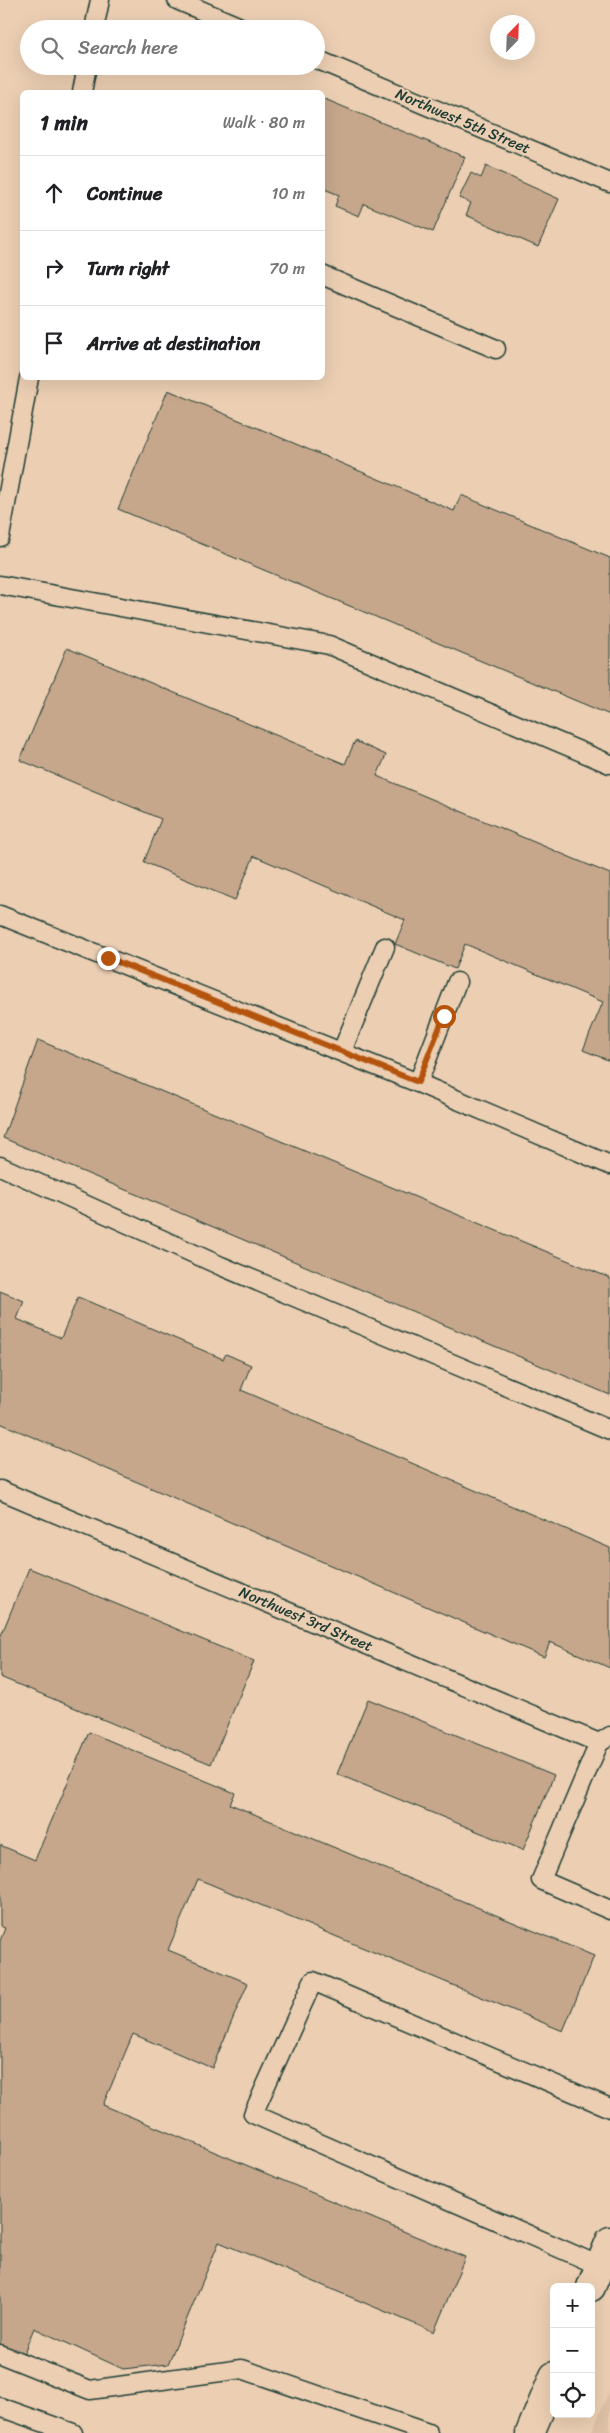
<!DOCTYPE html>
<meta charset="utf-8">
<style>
:root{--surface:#fff;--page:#f6f6f6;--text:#202124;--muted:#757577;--line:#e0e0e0}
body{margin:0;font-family:Sriracha,sans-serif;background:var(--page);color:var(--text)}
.controls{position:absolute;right:15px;bottom:15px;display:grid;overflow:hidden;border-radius:8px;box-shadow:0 5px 20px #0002}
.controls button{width:45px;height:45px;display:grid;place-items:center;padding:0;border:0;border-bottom:1px solid var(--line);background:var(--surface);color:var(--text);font:25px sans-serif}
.compass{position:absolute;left:490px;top:15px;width:45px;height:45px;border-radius:50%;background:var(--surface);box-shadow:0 5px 20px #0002;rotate:23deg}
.stop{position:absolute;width:15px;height:15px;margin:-11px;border:4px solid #b45309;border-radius:50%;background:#fff}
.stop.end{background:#b45309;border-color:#fff;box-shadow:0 1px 5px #0008}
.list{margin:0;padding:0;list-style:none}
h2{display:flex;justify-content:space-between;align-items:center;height:65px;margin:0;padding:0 20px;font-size:21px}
h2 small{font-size:16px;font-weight:400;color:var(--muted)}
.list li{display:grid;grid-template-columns:32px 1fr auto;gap:15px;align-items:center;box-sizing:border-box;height:75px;padding:0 20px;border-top:1px solid var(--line)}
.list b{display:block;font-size:19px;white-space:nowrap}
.list em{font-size:16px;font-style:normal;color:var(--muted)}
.icon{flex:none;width:28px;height:28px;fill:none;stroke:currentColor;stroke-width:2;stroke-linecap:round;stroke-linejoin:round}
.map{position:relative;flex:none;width:610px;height:2433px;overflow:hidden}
.search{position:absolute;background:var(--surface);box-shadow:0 5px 20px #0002;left:20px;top:20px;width:305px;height:55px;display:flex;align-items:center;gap:12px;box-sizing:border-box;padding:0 18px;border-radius:28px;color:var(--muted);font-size:19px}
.panel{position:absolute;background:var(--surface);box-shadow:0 5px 20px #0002;left:20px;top:90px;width:305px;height:290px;border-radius:8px}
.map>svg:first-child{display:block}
.built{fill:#ddc0a5}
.building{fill:#c6a78c;stroke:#1f3d34}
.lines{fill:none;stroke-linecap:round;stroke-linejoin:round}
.lane-casing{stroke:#1f3d34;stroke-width:21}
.secondary-casing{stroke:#1f3d34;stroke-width:31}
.lane{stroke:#eccfb3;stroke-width:18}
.secondary{stroke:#eccfb3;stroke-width:28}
.route{stroke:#b45309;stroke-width:6}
.labels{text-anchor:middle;stroke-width:4;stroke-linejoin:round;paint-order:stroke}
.street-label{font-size:15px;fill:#1f3d34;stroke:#eccfb3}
</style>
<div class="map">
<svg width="610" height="2433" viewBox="0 0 610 2433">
<rect width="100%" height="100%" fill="#eccfb3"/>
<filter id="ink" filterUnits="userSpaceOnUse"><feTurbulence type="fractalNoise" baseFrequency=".02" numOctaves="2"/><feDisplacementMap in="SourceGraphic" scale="10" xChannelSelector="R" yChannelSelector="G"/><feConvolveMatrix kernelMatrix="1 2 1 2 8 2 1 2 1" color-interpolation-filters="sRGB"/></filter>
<g filter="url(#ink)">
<path class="built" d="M610 2390V2433H591Z"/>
<g class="building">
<path d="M322 98 465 157 433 232 364 204 359 216 335 206 339 195 322 188Z"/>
<path d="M486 166 559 199 538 247 466 215 471 203 459 198 471 173 481 178Z"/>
<path d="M168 390 454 511 461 495 610 558V715L118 509Z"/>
<path d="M67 648 345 764 355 741 386 755 377 776 610 874V1061L583 1050 603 1002 465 944 455 969 395 944 405 920 254 856 235 900 144 862 161 819 20 760Z"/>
<path d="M38 1040 610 1278V1395L3 1138Z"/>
<path d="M0 1291 24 1301 17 1319 61 1338 78 1297 223 1359 226 1354 251 1365 241 1390 610 1548V1668L550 1642 544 1657 0 1423Z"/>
<path d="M29 1568 254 1661 211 1764 0 1677V1638Z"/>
<path d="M368 1699 554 1775 523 1850 337 1774Z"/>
<path d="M89 1732 235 1793 230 1804 594 1956 563 2031 198 1879 168 1950 248 1983 212 2068 133 2034 103 2105 465 2257 434 2332 219 2242 168 2364 123 2369 34 2328 23 2355 0 2345V1941L5 1928 0 1926V1845L35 1860Z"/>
</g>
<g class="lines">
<defs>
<g id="lane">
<path d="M177 0 245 29"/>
<path d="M94 29 100 0"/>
<path d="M316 59 610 183"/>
<path d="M82 92 87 66"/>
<path d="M322 275 496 349"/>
<path d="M0 537 29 378"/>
<path d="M0 585 329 645 610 764"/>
<path d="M0 915 418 1083 610 1165"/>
<path d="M342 1051 385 947"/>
<path d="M418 1083 457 982"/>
<path d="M0 1166 221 1266 610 1430"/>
<path d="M0 1490 599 1743 610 1736"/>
<path d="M599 1743 541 1880 610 1910"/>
<path d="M600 2266 253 2114 313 1981 610 2108"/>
<path d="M0 2354 90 2390 242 2369 428 2433"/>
<path d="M0 2407 73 2433"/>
</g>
<g id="secondary">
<path d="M591 2287 610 2241"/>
<path d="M530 2433 554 2376"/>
</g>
</defs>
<use href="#lane" class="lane-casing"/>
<use href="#secondary" class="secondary-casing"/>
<use href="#lane" class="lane"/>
<use href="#secondary" class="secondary"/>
</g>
</g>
<g class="lines" filter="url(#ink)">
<path class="route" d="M108 958 418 1082 444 1016"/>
</g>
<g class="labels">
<g class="street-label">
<text transform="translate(463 121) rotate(23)" y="5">Northwest 5th Street</text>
<text transform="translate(306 1619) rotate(23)" y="5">Northwest 3rd Street</text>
</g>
</g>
</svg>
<div class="controls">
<button>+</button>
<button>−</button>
<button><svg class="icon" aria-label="locate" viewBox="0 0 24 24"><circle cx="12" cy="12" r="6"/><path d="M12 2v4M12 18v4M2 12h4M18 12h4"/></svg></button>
</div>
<svg class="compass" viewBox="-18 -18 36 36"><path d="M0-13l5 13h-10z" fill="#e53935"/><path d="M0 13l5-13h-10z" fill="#757577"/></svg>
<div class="stop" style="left:444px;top:1016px"></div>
<div class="stop end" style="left:108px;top:958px"></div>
<div class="search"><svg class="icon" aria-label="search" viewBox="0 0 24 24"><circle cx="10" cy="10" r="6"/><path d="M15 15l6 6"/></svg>Search here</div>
<section class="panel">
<h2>1 min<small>Walk · 80 m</small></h2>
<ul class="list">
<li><svg class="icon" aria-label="ahead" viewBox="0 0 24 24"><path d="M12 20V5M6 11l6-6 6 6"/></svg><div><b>Continue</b></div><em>10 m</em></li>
<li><svg class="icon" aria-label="right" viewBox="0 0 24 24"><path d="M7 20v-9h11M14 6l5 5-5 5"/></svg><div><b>Turn right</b></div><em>70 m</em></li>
<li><svg class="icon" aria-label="arrive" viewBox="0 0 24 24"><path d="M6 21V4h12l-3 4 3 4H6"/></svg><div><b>Arrive at destination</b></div></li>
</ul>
</section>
</div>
